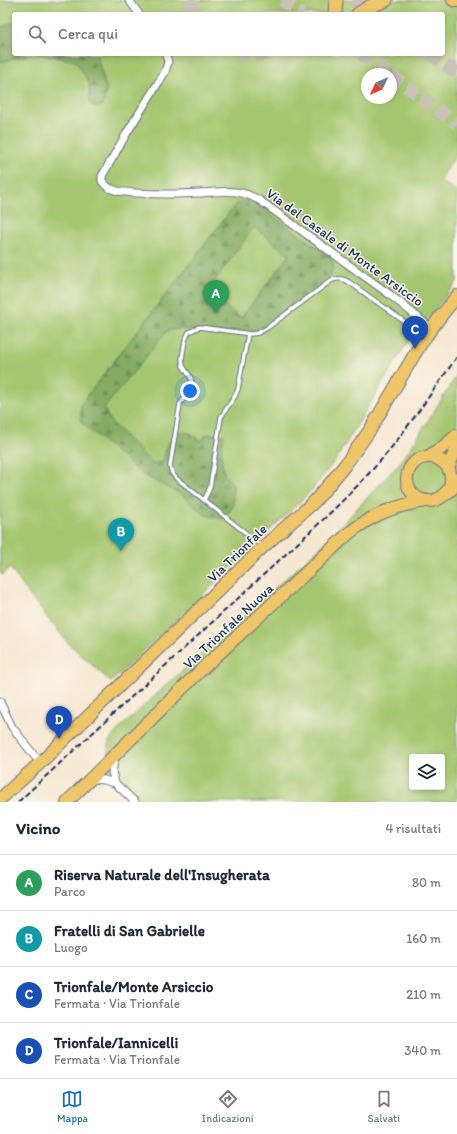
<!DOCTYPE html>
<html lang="it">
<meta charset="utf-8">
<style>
:root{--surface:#fff;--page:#f6f6f7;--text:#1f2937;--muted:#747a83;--line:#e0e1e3;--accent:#1f6fb2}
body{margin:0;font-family:Itim,sans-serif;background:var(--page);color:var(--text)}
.controls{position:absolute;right:12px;bottom:12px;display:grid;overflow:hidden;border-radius:4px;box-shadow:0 2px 6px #0003}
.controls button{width:36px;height:36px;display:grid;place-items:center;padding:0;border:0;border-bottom:1px solid var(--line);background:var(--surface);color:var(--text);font:20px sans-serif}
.compass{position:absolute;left:361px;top:68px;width:36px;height:36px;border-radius:50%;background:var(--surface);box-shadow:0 2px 6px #0003;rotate:226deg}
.you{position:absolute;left:190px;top:391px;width:14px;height:14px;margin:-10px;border:3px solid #fff;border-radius:50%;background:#1a73e8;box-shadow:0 0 0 6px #1a73e833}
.badge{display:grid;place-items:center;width:26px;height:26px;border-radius:50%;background:var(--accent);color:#fff;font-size:13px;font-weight:700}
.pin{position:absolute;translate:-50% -33px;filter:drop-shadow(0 1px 2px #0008)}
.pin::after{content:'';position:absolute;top:21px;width:14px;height:12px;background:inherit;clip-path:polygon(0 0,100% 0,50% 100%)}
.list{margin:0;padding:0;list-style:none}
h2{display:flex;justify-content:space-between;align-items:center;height:52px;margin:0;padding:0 16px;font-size:17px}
h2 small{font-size:13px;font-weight:400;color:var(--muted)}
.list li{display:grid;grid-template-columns:26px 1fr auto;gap:12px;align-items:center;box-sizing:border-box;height:56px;padding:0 16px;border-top:1px solid var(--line)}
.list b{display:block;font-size:15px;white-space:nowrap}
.list p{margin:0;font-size:13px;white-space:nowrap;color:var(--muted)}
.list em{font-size:13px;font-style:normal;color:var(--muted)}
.icon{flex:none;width:22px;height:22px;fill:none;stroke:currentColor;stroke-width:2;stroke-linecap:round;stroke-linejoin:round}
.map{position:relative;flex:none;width:457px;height:802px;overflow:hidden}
.search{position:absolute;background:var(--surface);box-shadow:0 2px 6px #0003;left:12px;right:12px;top:12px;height:44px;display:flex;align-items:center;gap:10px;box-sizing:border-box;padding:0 14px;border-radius:4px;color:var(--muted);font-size:15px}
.sheet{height:276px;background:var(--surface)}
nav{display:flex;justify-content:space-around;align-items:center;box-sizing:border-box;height:56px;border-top:1px solid var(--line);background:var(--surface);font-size:11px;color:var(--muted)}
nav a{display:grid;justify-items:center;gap:2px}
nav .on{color:var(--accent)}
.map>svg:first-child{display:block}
.green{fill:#a5c66f;stroke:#607a66;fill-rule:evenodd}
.forest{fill:url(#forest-firs);stroke:#506d60;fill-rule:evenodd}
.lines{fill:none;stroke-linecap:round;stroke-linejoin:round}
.motorway-tunnel{stroke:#cac2b9;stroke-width:13;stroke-dasharray:13 6;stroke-linecap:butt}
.service-casing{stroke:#686f86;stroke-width:5.5}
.minor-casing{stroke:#686f86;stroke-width:9}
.primary-casing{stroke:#686f86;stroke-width:14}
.motorway-casing{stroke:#686f86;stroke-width:15}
.service{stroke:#fff;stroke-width:3.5}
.minor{stroke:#fff;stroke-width:7}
.primary{stroke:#eec569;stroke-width:12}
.motorway{stroke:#eec569;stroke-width:13}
.rail{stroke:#1b2f5e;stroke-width:2;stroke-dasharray:6 3;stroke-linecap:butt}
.labels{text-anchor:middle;stroke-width:3;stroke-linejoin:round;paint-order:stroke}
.street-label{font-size:14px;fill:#1b2f5e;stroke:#fbf7ec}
</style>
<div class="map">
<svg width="457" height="802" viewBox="0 0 457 802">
<defs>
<pattern id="forest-firs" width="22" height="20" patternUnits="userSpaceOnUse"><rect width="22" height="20" fill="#84ab62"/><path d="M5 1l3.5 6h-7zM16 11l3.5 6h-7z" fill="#6b8c54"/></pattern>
</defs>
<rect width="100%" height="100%" fill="#fbf7ec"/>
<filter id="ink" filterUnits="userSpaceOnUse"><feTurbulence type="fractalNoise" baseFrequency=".025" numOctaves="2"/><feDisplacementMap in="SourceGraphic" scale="8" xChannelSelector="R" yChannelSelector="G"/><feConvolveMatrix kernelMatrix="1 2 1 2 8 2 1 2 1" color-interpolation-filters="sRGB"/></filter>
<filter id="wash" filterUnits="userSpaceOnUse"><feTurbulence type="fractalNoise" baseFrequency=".012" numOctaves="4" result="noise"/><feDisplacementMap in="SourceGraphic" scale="16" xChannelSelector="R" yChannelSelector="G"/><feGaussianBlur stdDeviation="0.9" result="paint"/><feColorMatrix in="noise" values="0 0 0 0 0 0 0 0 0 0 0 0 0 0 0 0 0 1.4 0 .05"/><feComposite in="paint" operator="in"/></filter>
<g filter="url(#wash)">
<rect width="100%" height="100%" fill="#f6e7d0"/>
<g class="green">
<path d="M0 0H457V153L440 181 457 191V282L407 343 337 458 311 491 111 682 68 643 34 601 10 568 2 575 0 573ZM14 14H443V54H14ZM367 74H391V98H367Z"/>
<path d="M457 375V802H137L104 774 109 742 111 738 118 730 172 680 322 546 398 465 412 446ZM412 757H442V787H412Z"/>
</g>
<g class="forest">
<path d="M14 23V54H96L107 90 103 105 97 108 90 104 89 83 76 61 56 57 32 54 0 62V27Z"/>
<path d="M244 200 252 202 330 256 334 266 330 278 269 324 254 331 222 333 182 329 168 330 104 408 110 421 152 463 163 462 167 445 178 432 190 433 201 441 207 434 224 435 221 453 224 474 233 485V507L223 519 205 515 181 494 143 475 81 422V404L235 205ZM254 227 289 255 241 318 206 293Z"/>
</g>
</g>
<g filter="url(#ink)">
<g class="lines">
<g class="motorway-tunnel">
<path d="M188 0 195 14"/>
<path d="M282 0 302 14"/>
<path d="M353 0 373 14"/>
<path d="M236 54 252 56 267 54"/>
<path d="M361 54 389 74"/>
<path d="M430 54 457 73"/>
<path d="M391 75 457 124"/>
</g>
<defs>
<g id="service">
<path d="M204 500 208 492 210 487 221 417 235 396 238 389 248 334"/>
<path d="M261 545 176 478 172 473 170 466 180 404 189 392 192 385 191 378 183 366 182 359 185 340 189 332 199 327 251 334 258 333 267 328 332 280C339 278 342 278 349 282L423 335"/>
</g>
<g id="minor">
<path d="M129 0 139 14"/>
<path d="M166 54 168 62 165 72 128 131 102 176V181C110 193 125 192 138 193 157 194 176 195 196 193 209 193 223 190 236 192 245 193 254 197 262 202L389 294 431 328"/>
<path d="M0 702 12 727 40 763"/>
<path d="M91 779 104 780 115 783 135 802"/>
<path d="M115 783 112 772 115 756"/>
</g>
<g id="primary">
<path d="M453 0 457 1"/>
<path d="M427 457 443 447 457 435"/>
<circle cx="429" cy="479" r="22"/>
<path d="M448 468 457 447"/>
<path d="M0 799 40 763 263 547 313 503 328 486 345 465 370 430 423 340 440 317 457 296"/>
<path d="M67 802 202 669 348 534C373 514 396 505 427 501"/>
</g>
<g id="motorway">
<path d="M335 14 336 0"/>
<path d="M358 14 369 7 386 0"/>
<path d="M445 494 452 488 457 480"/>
</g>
</defs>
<use href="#service" class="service-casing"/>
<use href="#minor" class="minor-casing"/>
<use href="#primary" class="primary-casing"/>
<use href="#motorway" class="motorway-casing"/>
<use href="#service" class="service"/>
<use href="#minor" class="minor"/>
<use href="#primary" class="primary"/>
<use href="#motorway" class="motorway"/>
<path class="rail" d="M18 802 313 529C339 505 364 480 387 453 412 422 434 389 457 357"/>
</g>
</g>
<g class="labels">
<g class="street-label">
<text transform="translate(345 247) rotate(36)" y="5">Via del Casale di Monte Arsiccio</text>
<text transform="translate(237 553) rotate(-44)" y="5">Via Trionfale</text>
<text transform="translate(228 626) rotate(-43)" y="5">Via Trionfale Nuova</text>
</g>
</g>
</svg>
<div class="controls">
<button><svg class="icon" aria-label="layers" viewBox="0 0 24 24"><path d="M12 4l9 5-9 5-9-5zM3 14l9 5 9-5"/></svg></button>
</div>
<svg class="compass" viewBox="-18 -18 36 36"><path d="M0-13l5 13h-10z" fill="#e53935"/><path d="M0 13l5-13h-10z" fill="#747a83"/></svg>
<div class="you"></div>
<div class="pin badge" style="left:216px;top:313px;background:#2e9e5b">A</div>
<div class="pin badge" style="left:121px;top:551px;background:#0f9aa8">B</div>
<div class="pin badge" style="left:415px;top:349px;background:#1a4fb4">C</div>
<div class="pin badge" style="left:59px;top:739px;background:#1a4fb4">D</div>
<div class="search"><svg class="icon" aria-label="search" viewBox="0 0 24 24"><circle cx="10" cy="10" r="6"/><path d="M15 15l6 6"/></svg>Cerca qui</div>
</div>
<section class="sheet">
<h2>Vicino<small>4 risultati</small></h2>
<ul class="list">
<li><span class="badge" style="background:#2e9e5b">A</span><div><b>Riserva Naturale dell'Insugherata</b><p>Parco</p></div><em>80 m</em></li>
<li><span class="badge" style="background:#0f9aa8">B</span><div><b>Fratelli di San Gabrielle</b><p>Luogo</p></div><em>160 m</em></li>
<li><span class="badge" style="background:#1a4fb4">C</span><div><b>Trionfale/Monte Arsiccio</b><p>Fermata · Via Trionfale</p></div><em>210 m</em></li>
<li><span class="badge" style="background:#1a4fb4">D</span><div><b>Trionfale/Iannicelli</b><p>Fermata · Via Trionfale</p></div><em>340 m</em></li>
</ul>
</section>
<nav>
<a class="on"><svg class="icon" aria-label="map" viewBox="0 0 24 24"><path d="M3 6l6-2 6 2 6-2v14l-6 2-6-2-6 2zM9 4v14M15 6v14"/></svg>Mappa</a>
<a><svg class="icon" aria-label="directions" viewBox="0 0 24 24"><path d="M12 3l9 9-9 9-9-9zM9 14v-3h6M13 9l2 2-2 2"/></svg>Indicazioni</a>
<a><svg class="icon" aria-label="saved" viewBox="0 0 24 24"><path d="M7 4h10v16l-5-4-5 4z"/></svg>Salvati</a>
</nav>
